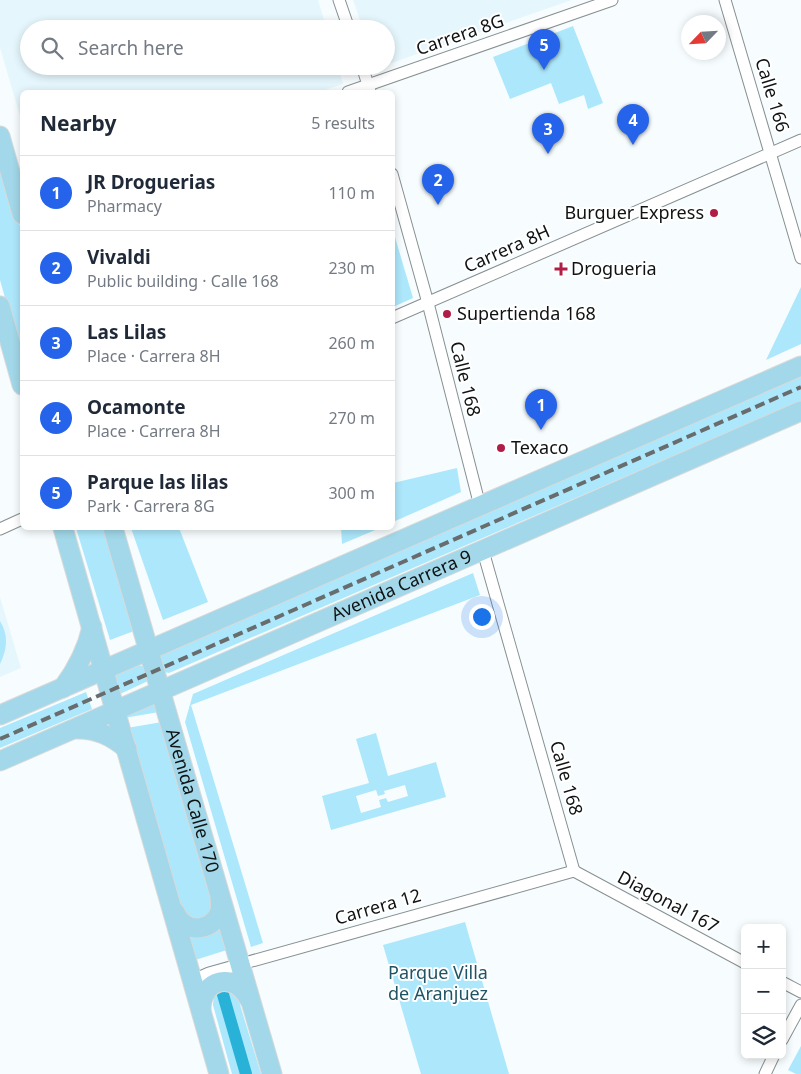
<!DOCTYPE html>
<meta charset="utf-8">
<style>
:root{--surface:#fff;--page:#f2f2f3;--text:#1f2937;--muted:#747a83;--line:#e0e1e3;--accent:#2563eb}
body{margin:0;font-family:"Noto Sans",sans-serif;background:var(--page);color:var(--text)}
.controls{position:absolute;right:15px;bottom:15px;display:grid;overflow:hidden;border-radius:8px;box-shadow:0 2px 8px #0003}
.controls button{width:45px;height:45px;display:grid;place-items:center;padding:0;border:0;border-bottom:1px solid var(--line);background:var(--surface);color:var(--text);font:25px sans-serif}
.compass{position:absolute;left:681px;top:15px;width:45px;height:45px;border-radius:50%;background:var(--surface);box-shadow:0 2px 8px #0003;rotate:245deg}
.you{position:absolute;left:481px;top:616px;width:18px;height:18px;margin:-12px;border:4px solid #fff;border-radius:50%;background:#1a73e8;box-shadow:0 0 0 8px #1a73e833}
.badge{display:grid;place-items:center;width:32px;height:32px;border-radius:50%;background:var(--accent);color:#fff;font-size:16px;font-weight:700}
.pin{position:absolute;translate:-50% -41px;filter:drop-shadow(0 1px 2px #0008)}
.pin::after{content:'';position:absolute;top:26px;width:18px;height:15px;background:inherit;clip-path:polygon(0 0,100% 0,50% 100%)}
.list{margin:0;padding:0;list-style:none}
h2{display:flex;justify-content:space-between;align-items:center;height:65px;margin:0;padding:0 20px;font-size:21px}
h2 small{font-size:16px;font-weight:400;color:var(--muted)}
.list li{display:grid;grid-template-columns:32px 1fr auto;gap:15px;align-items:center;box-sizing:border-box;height:75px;padding:0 20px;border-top:1px solid var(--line)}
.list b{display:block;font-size:19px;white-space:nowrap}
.list p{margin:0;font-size:16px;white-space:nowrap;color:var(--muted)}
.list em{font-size:16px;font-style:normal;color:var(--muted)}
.icon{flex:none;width:28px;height:28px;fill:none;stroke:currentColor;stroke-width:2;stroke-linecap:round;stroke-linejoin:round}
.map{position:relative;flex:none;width:801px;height:1074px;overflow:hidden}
.search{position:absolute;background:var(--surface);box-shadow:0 2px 8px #0003;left:20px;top:20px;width:375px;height:55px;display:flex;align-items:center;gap:12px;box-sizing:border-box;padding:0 18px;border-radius:28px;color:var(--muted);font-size:19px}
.panel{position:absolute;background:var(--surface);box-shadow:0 2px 8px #0003;left:20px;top:90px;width:375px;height:440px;border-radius:8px}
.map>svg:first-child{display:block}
.built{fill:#e5f7fd}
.green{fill:#ade7fb;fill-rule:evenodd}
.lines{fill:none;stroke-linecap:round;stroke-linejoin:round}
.canal{stroke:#29b2d7;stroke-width:12}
.minor-casing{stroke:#889092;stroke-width:13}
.primary-casing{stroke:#d9d9d9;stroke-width:21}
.minor{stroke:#fff;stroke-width:11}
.primary{stroke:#a2d8e9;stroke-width:19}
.rail{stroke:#686c6d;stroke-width:4;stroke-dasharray:10 5;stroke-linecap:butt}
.poi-dot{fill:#b01e48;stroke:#fff;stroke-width:2}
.labels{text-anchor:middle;stroke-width:4;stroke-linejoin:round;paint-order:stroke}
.street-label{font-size:18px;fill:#101314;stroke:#fff}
.poi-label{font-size:18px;fill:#101314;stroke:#fff;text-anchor:start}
.park-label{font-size:18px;fill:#1f5464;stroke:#fff}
</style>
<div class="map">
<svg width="801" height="1074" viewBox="0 0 801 1074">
<rect width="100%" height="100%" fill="#f7fdfe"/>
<g class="built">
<path d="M0 0H318L327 29H29V66H338L343 84 319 92H22V123L0 48Z"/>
<path d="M353 0H572L386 65V29H363Z"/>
<path d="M0 597 21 668 0 677Z"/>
</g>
<g class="green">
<path d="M573 26 603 103 588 109 584 95 559 104 551 83 510 99 493 57Z"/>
<path d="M0 171 10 189 22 234V358L0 280Z"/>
<path d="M392 227 413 298 393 307H392Z"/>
<path d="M801 287V344L766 360Z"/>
<path d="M801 374V401L169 673 164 672 159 658 160 655Z"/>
<path d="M457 468 461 492 393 522V483Z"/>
<path d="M76 528H105L134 631 110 640Z"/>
<path d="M131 528H179L208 602 163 620Z"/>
<path d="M341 528H380L342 544Z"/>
<path d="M473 573 480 595 191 705 263 943 251 947 185 722 193 694Z"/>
<path d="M0 621C9 635 7 650 0 664Z"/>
<path d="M138 665 143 666 148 681 120 694 114 677 117 673Z"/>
<path d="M86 692 92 709 0 748V728Z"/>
<path d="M156 702 159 712 124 718V713Z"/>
<path d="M162 722 216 906 213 914 188 922 177 898 127 728Z"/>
<path d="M376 733 388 776 436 762 446 797 331 830 322 796 369 783 356 739ZM405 785 408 796 388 802 386 798 379 800 381 807 361 813 356 796 376 790 378 796 385 794 384 791Z"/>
<path d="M465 922 509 1074H421L383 945Z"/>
<path d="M222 923 230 949 192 961 185 935Z"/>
<path d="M227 987 238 998 261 1074H232L213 1005 214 994Z"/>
<path d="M801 1046V1074H796L788 1070Z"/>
</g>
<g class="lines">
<path class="canal" d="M222 991 246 1074"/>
<defs>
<g id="minor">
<path d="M339 0 349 29"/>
<path d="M725 0 801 258"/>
<path d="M362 66 370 91"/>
<path d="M348 92 612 0"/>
<path d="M392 174 428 303 480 506"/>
<path d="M392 318 801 140"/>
<path d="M0 529 22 519"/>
<path d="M483 551 574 871"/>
<path d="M574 871 745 963"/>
<path d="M782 982 801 992"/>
<path d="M194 984 200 977 209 973 574 871"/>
<path d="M782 1040 801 1005"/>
<path d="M765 1074 774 1055"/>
</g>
<g id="primary">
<path d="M0 136 22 214"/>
<path d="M0 306 22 385"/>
<path d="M63 528 219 1074"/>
<path id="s1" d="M113 528 272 1074"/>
<path d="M63 688C77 669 87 650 92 627"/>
<path d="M0 715 801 366"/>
<path d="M77 729C97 729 112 736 127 749"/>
<path id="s2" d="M0 761 801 411"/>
<path d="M175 912C186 940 226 928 220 899"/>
<path d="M201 1010C201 978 235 971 249 999"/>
</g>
</defs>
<use href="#minor" class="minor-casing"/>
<use href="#primary" class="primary-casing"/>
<use href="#minor" class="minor"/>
<use href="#primary" class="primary"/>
<path class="rail" d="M0 739 801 387"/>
</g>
<g class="poi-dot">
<circle cx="714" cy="213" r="5"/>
<path d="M558.5 261.5h5v5h5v5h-5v5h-5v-5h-5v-5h5z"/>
<circle cx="447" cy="314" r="5"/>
<circle cx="501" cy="448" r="5"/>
</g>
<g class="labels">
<g class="street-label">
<text transform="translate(460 35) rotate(-19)" y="6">Carrera 8G</text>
<text transform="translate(772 95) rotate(73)" y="6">Calle 166</text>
<text transform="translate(507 249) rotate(-24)" y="6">Carrera 8H</text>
<text transform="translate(465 379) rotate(76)" y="6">Calle 168</text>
<text dy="6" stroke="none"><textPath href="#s2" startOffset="438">Avenida Carrera 9</textPath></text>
<text transform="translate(566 778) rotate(74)" y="6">Calle 168</text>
<text dy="6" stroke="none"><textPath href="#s1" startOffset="284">Avenida Calle 170</textPath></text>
<text transform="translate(668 902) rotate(28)" y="6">Diagonal 167</text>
<text transform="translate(378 907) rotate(-16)" y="6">Carrera 12</text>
</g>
<g class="poi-label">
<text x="704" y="219" text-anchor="end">Burguer Express</text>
<text x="571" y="275">Drogueria</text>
<text x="457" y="320">Supertienda 168</text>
<text x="511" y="454">Texaco</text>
</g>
<g class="park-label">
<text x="438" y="979">Parque Villa<tspan x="438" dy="21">de Aranjuez</tspan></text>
</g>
</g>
</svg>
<div class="controls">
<button>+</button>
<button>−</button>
<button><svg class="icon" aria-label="layers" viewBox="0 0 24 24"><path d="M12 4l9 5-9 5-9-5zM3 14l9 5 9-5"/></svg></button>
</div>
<svg class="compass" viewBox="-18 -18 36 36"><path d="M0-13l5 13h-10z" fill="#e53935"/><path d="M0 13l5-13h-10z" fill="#747a83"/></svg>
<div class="you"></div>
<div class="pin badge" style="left:541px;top:430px">1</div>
<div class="pin badge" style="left:438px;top:205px">2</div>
<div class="pin badge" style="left:548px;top:154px">3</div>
<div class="pin badge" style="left:633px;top:145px">4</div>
<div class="pin badge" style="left:544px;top:70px">5</div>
<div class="search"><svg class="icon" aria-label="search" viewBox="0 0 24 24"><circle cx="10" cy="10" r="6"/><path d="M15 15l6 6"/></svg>Search here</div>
<section class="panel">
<h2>Nearby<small>5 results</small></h2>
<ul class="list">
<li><span class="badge">1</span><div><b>JR Droguerias</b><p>Pharmacy</p></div><em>110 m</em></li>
<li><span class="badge">2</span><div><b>Vivaldi</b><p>Public building · Calle 168</p></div><em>230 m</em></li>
<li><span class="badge">3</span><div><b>Las Lilas</b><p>Place · Carrera 8H</p></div><em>260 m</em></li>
<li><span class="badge">4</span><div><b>Ocamonte</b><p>Place · Carrera 8H</p></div><em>270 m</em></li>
<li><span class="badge">5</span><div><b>Parque las lilas</b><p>Park · Carrera 8G</p></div><em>300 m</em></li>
</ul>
</section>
</div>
